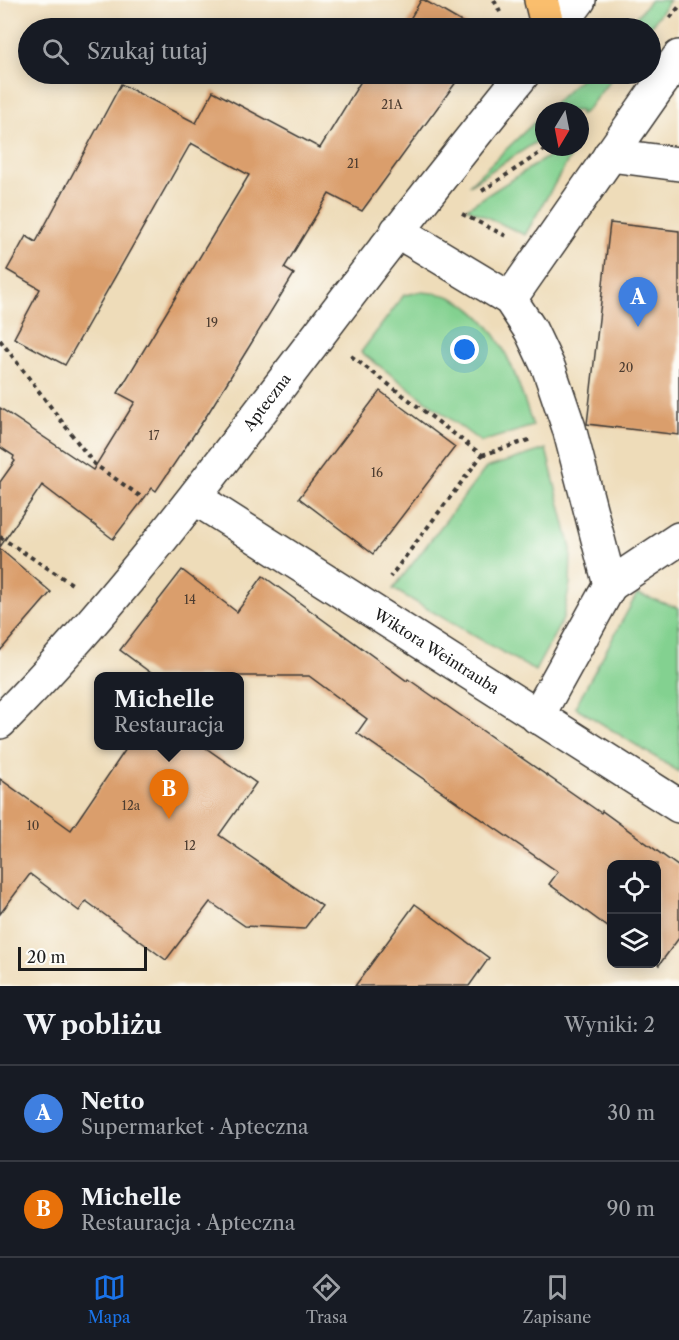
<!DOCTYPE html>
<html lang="pl">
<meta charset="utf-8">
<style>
:root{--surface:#171b24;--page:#242831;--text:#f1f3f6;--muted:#9ea1a6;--line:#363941;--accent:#1a73e8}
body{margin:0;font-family:"Libre Caslon Text",serif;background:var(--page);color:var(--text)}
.controls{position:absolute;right:18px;bottom:18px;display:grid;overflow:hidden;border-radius:12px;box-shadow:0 3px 15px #0003}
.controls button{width:54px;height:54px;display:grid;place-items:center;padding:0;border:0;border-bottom:2px solid var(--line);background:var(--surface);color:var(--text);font:30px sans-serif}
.compass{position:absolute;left:535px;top:102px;width:54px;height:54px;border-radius:50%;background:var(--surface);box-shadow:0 3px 15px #0003;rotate:190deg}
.scale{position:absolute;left:18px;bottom:15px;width:129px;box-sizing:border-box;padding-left:6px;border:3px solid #1c1c1c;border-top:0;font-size:16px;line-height:21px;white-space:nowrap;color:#1c1c1c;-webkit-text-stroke:4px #fdfcf7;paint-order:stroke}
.you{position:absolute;left:465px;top:350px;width:21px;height:21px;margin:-15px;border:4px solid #fff;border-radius:50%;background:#1a73e8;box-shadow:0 0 0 9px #1a73e833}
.badge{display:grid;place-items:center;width:39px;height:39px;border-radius:50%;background:var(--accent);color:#fff;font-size:20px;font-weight:700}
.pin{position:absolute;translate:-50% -50px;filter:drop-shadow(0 2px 3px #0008)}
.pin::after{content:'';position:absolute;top:32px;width:21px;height:18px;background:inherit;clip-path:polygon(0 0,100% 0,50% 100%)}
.popup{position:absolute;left:94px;top:672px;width:150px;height:78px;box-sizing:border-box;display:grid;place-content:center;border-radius:12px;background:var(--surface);filter:drop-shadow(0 2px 4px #0005);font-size:20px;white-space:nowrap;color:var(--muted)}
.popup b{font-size:22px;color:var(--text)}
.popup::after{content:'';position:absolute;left:50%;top:100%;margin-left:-12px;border:12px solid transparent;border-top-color:var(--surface)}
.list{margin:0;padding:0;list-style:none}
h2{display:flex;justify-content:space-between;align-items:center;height:78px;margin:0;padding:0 24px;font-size:26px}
h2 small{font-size:20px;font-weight:400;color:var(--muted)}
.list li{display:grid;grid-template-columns:39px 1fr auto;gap:18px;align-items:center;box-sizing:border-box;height:96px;padding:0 24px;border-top:2px solid var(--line)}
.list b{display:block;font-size:22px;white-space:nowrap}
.list p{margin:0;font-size:20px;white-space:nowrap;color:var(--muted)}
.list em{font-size:20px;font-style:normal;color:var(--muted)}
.icon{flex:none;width:33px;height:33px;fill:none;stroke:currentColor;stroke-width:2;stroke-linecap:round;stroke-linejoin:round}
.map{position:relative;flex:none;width:679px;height:986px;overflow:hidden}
.search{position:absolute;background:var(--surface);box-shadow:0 3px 15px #0003;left:18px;right:18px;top:18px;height:66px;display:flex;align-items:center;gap:15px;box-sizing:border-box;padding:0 21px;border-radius:33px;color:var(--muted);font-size:22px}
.sheet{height:270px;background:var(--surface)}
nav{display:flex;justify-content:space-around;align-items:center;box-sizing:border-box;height:84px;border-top:2px solid var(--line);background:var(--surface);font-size:16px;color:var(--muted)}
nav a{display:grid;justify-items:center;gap:3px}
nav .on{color:var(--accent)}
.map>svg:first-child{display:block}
.green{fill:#83d190;stroke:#507656;stroke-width:1.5}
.building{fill:#da9e6c}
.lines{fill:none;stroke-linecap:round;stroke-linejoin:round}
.minor-casing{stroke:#3c3934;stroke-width:36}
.major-casing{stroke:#3c3934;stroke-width:36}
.path{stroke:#3c3934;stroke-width:4;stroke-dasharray:4.5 4.5;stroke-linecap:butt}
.minor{stroke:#fff;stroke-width:33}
.major{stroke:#fabe6d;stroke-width:33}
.labels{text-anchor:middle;stroke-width:6;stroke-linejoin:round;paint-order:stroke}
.number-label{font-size:12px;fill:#4c3c30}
.street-label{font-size:15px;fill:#1c1c1c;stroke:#fdfcf7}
</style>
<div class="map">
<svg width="679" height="986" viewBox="0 0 679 986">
<rect width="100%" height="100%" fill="#fdfcf7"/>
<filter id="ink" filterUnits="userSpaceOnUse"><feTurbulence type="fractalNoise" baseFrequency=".0167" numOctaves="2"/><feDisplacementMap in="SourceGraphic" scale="12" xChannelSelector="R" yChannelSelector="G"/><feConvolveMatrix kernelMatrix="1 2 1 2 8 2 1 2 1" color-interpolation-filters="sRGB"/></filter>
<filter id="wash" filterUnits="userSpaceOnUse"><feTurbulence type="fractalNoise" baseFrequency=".008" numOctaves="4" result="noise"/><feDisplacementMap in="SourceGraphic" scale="24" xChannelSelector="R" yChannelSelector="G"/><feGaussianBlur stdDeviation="1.35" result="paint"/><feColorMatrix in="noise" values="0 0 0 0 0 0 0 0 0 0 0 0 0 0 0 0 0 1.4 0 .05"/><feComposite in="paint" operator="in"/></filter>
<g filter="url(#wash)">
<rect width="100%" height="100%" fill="#eedcb9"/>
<g class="green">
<path d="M651 0H670L649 28H626Z"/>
<path d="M585 74H615L587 110 580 115V111H546Z"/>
<path d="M544 113V137L469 185Z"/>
<path d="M563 147H576L525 235 467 208Z"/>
<path d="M421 292C431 293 444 293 453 298 502 320 517 380 533 426L481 442 361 352 404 295Z"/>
<path d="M546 449 571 549 570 584 563 619 535 671 393 589 486 468Z"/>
<path d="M637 594 679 608V772L575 707Z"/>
</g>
<g id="blocks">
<g class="building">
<path d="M421 0H424L472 28H405Z"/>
<path d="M377 74H462L362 211 329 194 284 268 294 274 207 415 156 491 152 488 113 539 42 485 0 547V482L15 461 13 459 14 456 0 447V408L93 470 135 402 118 393 249 175 191 143 65 365 14 338 40 289 7 270 26 236 36 242 121 84 196 123 213 91 320 148 361 81Z"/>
<path d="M610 223 679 231V435L587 424Z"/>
<path d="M380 391 455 447 373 554 299 498Z"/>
<path d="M0 549 51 592 0 651Z"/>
<path d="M182 570 237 612 263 576 407 681 408 679 601 813 602 811 679 867V938L659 965 657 963V864H612V930L549 884 558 872 357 733 367 719 309 676H155L120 650Z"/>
<path d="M128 746H203L256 783 219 835 322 906 304 929 245 926 210 902 166 960 86 901 79 911 30 874 0 914V779L71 830Z"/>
<path d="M415 904 489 958 469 986H355Z"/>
</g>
</g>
</g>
<g filter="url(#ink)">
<use href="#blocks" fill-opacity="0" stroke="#3c3934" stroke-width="1.5"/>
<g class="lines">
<defs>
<g id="minor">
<path d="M558 28 579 0"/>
<path d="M610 155 679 164"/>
<path d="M397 231 510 299 531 331 549 369 569 428 610 585 537 717"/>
<path d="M510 299 679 57"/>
<path id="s1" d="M195 498 679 806"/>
<path d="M610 585 679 539"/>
<path id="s2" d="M0 722C116 605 214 472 314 341 382 251 452 162 523 74"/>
</g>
<path id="major" d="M541 0 548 28"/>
</defs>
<use href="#minor" class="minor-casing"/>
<use href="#major" class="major-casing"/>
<g class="path">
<path d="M494 0 502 16"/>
<path d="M670 18 679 7"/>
<path d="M482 191 549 147"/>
<path d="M462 214 506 236"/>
<path d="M0 340 94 464 143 498"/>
<path d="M351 356 482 455 390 577"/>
<path d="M482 455 532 439"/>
<path d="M0 537 72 584"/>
</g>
<use href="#minor" class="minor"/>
<use href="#major" class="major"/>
</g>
</g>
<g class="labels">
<g class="number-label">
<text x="392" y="109">21A</text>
<text x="353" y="168">21</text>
<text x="212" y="327">19</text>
<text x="626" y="372">20</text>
<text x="154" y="440">17</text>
<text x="377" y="477">16</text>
<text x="190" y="604">14</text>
<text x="131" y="810">12a</text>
<text x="33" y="830">10</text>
<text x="190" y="850">12</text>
</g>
<g class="street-label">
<text dy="5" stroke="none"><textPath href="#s2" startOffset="417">Apteczna</textPath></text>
<text dy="5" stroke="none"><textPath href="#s1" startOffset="286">Wiktora Weintrauba</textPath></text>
</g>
</g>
</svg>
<div class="controls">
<button><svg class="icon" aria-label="locate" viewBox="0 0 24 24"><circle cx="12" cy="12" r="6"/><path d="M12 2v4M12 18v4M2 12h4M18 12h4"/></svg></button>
<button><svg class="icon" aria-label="layers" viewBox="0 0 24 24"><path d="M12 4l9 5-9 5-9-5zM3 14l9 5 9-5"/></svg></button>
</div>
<svg class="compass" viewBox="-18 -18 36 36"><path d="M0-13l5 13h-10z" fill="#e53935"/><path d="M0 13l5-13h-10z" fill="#9ea1a6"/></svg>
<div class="scale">20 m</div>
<div class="you"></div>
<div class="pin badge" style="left:638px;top:327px;background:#3f7fe0">A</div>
<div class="pin badge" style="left:169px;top:819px;background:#e8710a">B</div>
<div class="popup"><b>Michelle</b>Restauracja</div>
<div class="search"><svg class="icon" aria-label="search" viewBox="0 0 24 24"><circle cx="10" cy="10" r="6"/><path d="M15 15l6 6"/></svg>Szukaj tutaj</div>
</div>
<section class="sheet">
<h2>W pobliżu<small>Wyniki: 2</small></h2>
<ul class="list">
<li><span class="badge" style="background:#3f7fe0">A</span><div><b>Netto</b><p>Supermarket · Apteczna</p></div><em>30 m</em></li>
<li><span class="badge" style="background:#e8710a">B</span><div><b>Michelle</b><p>Restauracja · Apteczna</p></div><em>90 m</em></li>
</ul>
</section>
<nav>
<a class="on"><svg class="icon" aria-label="map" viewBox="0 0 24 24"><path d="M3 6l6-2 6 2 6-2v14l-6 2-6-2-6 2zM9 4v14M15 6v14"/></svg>Mapa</a>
<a><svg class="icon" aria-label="directions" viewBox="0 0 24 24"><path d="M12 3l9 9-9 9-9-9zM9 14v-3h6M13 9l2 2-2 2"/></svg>Trasa</a>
<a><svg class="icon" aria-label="saved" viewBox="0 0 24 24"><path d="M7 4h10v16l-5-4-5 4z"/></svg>Zapisane</a>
</nav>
